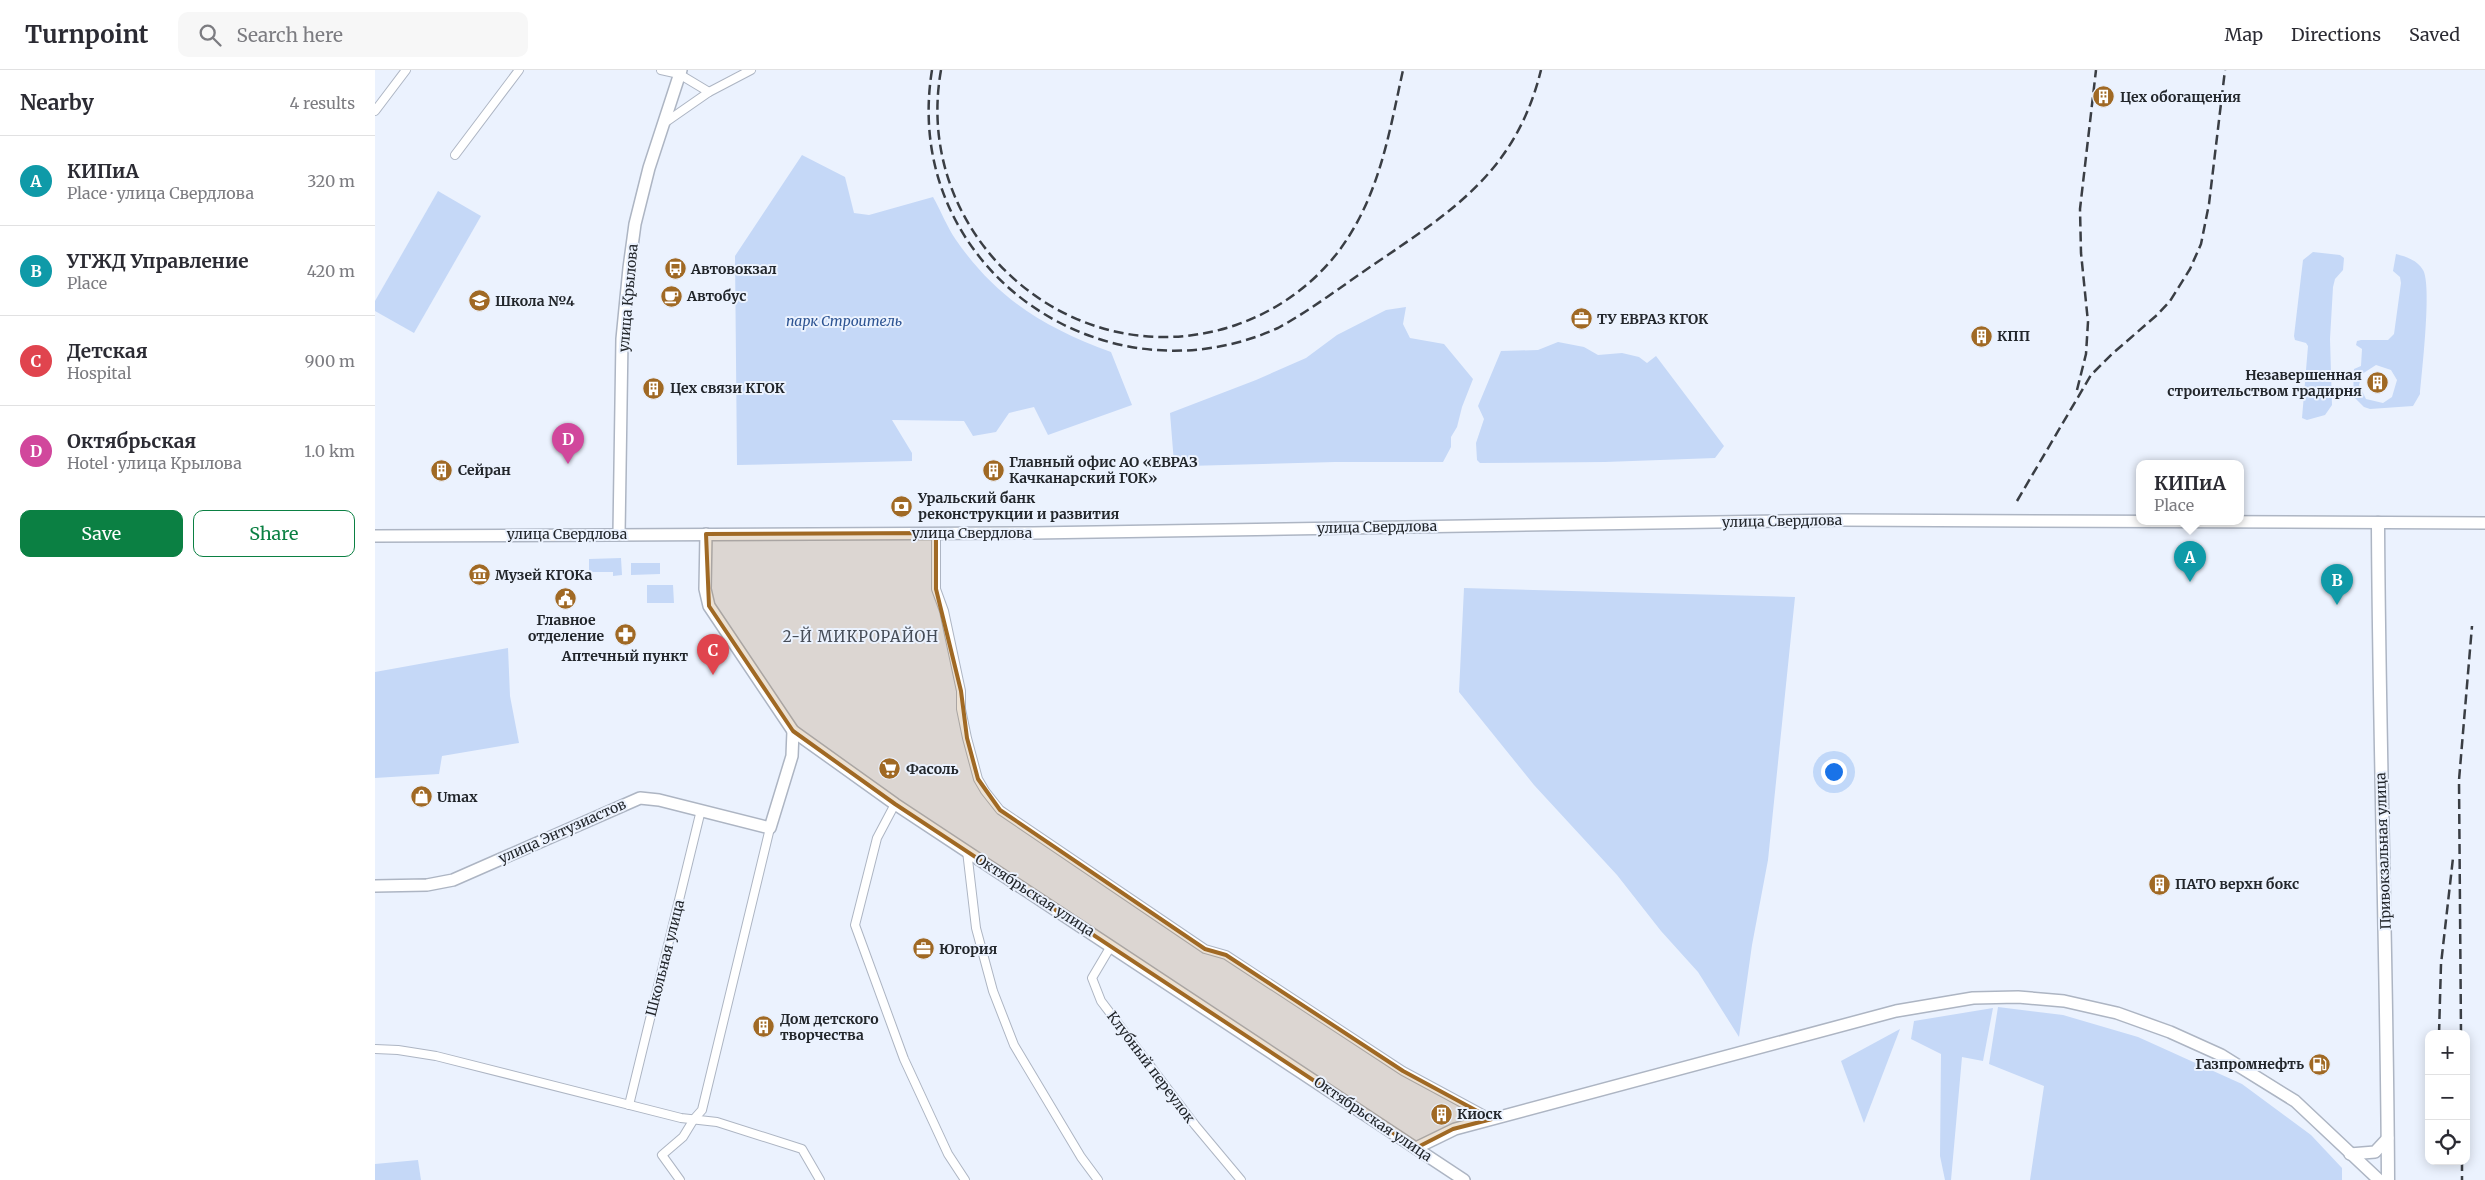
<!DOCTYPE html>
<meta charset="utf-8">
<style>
:root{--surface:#fff;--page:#f7f7f7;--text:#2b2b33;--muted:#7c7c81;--line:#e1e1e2;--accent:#0b8043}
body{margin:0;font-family:Merriweather,serif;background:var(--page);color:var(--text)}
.controls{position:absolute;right:15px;bottom:15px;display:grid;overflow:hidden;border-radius:10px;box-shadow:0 2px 12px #0003}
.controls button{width:45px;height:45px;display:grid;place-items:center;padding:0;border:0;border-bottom:1px solid var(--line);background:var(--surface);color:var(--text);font:25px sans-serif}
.you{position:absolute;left:1458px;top:701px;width:18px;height:18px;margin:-12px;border:4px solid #fff;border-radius:50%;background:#1a73e8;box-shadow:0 0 0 8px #1a73e833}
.badge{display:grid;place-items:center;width:32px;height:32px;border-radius:50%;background:var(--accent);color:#fff;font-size:16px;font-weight:700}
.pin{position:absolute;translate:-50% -41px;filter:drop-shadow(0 1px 2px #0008)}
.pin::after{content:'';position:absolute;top:26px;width:18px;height:15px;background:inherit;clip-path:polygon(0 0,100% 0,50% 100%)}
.popup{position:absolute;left:1761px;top:390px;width:108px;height:65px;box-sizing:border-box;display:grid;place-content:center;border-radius:10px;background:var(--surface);filter:drop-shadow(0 1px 4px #0005);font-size:16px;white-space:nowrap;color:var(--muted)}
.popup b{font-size:19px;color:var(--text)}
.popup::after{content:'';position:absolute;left:50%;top:100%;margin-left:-10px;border:10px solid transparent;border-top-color:var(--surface)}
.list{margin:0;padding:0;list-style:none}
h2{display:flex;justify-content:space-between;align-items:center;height:65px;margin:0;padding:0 20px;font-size:21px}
h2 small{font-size:16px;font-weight:400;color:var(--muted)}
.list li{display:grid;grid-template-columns:32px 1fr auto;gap:15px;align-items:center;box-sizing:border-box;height:90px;padding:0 20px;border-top:1px solid var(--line)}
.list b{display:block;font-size:19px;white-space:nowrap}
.list p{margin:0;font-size:16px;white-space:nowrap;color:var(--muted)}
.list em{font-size:16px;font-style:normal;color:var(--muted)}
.actions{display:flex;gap:10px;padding:15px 20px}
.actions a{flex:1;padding:11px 0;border:1px solid var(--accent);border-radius:10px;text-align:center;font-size:18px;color:var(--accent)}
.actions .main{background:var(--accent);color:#fff}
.icon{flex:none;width:28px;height:28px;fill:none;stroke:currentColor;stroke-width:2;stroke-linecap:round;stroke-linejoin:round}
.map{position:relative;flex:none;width:2110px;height:1110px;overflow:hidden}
header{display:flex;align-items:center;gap:30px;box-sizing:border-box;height:70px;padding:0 25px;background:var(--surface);border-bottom:1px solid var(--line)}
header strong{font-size:24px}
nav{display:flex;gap:28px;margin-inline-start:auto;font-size:18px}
.search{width:350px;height:45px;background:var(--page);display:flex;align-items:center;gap:12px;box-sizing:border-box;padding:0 18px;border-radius:10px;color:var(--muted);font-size:19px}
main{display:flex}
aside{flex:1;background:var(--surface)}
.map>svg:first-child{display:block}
.green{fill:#c5d8f7;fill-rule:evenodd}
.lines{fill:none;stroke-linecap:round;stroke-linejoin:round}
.street-casing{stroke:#adb5c3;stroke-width:10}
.secondary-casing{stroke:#adb5c3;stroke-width:14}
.primary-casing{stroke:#adb5c3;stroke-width:15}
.street{stroke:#fff;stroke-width:8}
.secondary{stroke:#fff;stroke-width:11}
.primary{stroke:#fff;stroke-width:12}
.rail{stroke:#3a3e44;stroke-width:2.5;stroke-dasharray:10 5;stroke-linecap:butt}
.marked{fill:#a06924;fill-opacity:0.2;stroke:#a06924;stroke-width:4;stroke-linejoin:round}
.labels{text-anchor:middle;stroke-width:4;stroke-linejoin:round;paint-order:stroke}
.poi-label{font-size:14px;font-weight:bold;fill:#22262b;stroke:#ebf2fe;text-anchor:start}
.street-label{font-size:14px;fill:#22262b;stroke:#ebf2fe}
.park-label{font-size:14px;font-style:italic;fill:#2c5392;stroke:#ebf2fe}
.neighbourhood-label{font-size:15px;letter-spacing:1px;fill:#454c57;stroke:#ebf2fe}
</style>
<header>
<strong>Turnpoint</strong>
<div class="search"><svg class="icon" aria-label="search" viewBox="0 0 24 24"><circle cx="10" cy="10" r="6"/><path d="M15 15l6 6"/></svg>Search here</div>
<nav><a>Map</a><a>Directions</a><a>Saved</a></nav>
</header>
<main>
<aside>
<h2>Nearby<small>4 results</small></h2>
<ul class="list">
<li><span class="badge" style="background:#0f9aa8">A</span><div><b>КИПиА</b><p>Place · улица Свердлова</p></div><em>320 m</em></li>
<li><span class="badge" style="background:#0f9aa8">B</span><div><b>УГЖД Управление</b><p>Place</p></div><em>420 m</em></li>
<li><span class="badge" style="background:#e0444e">C</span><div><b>Детская</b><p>Hospital</p></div><em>900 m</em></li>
<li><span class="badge" style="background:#d1479c">D</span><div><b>Октябрьская</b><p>Hotel · улица Крылова</p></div><em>1.0 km</em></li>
</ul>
<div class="actions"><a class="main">Save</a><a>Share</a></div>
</aside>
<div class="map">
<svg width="2110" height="1110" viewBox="0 0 2110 1110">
<rect width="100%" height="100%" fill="#ebf2fe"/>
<g class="green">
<path d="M427 85 470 107 479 143 494 145 558 127C566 141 572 157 581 170 622 229 670 258 736 282L757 335 673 365 659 337 634 343 621 362 598 366 589 351 517 350 537 383V391L362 395 360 186Z"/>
<path d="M63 121 106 146 39 263 0 241V231Z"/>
<path d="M1938 182 1965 185 1969 188 1968 200 1960 209 1958 217 1955 269 1957 335 1950 345 1932 350 1927 348 1933 276 1931 273 1920 270 1919 266 1928 190Z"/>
<path d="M2021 184C2032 187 2042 190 2048 200 2057 215 2047 301 2045 324L2038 336 1995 339 1989 337 1978 326 1979 299 1986 296 1987 279 1981 275 1982 271 1986 270H2013L2019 264 2026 213 2025 207 2018 201ZM2001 295 2016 300 2022 310 2017 327 2008 333 1991 329 1984 315 1987 304Z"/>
<path d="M1031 237 1028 254 1035 268 1069 274 1098 309 1087 337 1082 357 1076 367V377L1068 392H960L812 396 799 393 795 343 881 310 931 288 962 265 1011 240Z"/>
<path d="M1183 272 1209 277 1223 285 1247 283 1264 287 1272 293 1281 286 1349 376 1340 388 1230 392 1105 393 1102 390 1101 373 1109 349 1103 336 1126 281 1163 280Z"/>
<path d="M246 488 247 505 238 506V502H214V489Z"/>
<path d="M256 493H285V504L256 505Z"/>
<path d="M272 515H298L299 533H272Z"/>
<path d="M1089 518 1420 527 1393 790 1377 875 1364 967 1323 902 1286 861 1242 805 1159 715 1084 622Z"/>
<path d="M133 578 135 626 144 673 67 686 64 704 0 708V602Z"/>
<path d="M1623 937 1688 945 1763 967 1867 1014 1936 1065 1967 1098V1110H1655L1669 1016 1614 994Z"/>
<path d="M1618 938 1608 991 1587 987 1576 1110H1570L1565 1086 1566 984 1536 969 1539 951Z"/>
<path d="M1525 959 1489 1053 1466 991Z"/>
<path d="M43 1090 46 1110H0V1094Z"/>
</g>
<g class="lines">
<defs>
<g id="street">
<path d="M286 0 304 4 334 22"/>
<path d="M0 41 31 0"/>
<path d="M288 54 334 22 376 0"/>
<path d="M80 85 144 0"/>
<path d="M561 463V519L569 541 586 621V639L592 668 603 709 610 721 625 740 830 879 851 885 1028 1001 1117 1049"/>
<path d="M520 734 502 768 480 855 529 989 573 1084 590 1110"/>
<path d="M592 781 601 858 618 921 639 975 706 1087 723 1110"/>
<path d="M736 876 717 908 726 931 820 1055 866 1110"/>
<path d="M0 979 23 980 61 986 306 1048 342 1052 427 1079 445 1110"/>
<path d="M254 1035 326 740"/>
<path d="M305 1110 287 1085 308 1067 319 1049 327 1040 395 758"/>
</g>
<g id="secondary">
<path d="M244 464 247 269 254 198 260 154 274 98 306 0"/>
<path d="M331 464 330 519 334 536 418 661 520 734 1089 1110"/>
<path d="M0 466 658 463 1468 450 2110 453"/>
<path d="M0 816 52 815 78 810 265 728 284 730 395 758 417 686 418 661"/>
<path d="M1041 1078 1080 1059 1521 941 1598 928 1643 927 1689 931 1742 943 1795 962 1846 985 1920 1031 2004 1110"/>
<path d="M1975 1084 2000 1082 2013 1068"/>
</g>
<path id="primary" d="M2003 453C2004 672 2012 891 2013 1110"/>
</defs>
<use href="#street" class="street-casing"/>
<use href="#secondary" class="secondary-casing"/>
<use href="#primary" class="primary-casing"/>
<use href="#street" class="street"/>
<use href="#secondary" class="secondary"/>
<use href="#primary" class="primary"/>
<g class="rail">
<path d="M557 0C525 196 727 338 903 258 936 240 967 216 998 195 1079 140 1141 101 1166 0"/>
<path d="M566 0C536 168 699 310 861 255 901 241 937 216 963 182 1004 128 1014 64 1028 0"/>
<path d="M1702 320 1711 284 1713 252 1706 183 1705 139 1721 0"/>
<path d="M1642 431 1716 305 1737 284 1782 245 1795 231 1815 199 1826 174 1834 134 1850 0"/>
<path d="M2064 964 2066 894 2078 788"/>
<path d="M2086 964 2084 710 2097 556"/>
<path d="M2087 1091V1110"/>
</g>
</g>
<path class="marked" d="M561 463V519L586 621 592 668 603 709 625 740 830 879 851 885 1028 1001 1117 1049 1078 1059 1041 1078 520 734 418 661 334 536 331 464Z"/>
<defs>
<symbol id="building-disc" viewBox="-11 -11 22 22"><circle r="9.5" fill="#a06924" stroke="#ebf2fe"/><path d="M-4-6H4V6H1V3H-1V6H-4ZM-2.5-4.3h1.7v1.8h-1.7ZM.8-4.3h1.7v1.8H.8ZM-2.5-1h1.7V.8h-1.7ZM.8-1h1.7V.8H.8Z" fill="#fff"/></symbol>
<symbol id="bus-disc" viewBox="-11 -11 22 22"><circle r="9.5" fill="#a06924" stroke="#ebf2fe"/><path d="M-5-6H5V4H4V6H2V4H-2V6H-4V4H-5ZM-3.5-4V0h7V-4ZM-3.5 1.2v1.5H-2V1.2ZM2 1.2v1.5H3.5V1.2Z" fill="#fff"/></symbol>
<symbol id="cafe-disc" viewBox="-11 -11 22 22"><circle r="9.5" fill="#a06924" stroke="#ebf2fe"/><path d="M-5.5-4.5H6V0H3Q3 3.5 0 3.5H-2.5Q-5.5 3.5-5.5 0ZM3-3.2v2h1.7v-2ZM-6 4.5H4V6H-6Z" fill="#fff"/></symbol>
<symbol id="school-disc" viewBox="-11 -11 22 22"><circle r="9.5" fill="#a06924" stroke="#ebf2fe"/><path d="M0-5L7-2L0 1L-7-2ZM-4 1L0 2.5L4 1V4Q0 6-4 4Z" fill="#fff"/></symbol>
<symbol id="office-disc" viewBox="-11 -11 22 22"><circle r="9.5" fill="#a06924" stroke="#ebf2fe"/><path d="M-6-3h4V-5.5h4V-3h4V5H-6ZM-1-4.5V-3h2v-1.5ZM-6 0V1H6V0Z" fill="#fff"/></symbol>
<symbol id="bank-disc" viewBox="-11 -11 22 22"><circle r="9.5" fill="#a06924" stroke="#ebf2fe"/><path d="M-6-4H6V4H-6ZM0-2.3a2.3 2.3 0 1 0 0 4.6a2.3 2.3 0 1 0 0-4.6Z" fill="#fff"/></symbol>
<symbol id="museum-disc" viewBox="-11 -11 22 22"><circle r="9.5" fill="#a06924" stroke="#ebf2fe"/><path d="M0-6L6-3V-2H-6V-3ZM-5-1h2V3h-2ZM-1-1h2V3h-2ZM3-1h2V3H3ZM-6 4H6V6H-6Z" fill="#fff"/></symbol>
<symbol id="civic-disc" viewBox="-11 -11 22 22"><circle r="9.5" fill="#a06924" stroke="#ebf2fe"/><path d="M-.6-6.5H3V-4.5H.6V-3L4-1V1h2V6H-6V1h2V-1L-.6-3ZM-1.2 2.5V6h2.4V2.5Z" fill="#fff"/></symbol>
<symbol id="pharmacy-disc" viewBox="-11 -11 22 22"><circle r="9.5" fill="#a06924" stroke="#ebf2fe"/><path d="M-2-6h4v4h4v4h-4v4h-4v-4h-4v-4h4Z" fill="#fff"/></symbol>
<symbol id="supermarket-disc" viewBox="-11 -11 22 22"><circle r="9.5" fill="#a06924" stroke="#ebf2fe"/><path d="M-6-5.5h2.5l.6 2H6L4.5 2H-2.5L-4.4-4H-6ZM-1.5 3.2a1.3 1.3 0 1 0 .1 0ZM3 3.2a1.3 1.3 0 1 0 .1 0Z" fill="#fff"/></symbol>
<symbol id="shop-disc" viewBox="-11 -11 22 22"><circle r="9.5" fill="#a06924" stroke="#ebf2fe"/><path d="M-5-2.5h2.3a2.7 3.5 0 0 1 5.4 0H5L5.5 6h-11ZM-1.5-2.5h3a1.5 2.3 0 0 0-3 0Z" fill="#fff"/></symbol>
<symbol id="fuel-disc" viewBox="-11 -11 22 22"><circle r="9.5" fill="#a06924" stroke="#ebf2fe"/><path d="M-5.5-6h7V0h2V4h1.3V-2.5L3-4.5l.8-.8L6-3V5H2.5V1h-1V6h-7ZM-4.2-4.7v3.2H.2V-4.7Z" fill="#fff"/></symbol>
</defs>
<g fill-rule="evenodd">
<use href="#building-disc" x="1716" y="14" width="25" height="25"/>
<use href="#bus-disc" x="288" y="186" width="25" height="25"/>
<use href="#cafe-disc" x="284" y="214" width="25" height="25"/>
<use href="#school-disc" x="92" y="218" width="25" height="25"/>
<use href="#office-disc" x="1194" y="236" width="25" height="25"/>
<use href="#building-disc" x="1594" y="254" width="25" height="25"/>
<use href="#building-disc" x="1990" y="300" width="25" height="25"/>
<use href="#building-disc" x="266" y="306" width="25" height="25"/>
<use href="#building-disc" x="54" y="388" width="25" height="25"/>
<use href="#building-disc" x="606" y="388" width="25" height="25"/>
<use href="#bank-disc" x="514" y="424" width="25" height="25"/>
<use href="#museum-disc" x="92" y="492" width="25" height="25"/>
<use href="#civic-disc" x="178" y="516" width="25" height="25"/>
<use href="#pharmacy-disc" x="238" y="552" width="25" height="25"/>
<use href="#supermarket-disc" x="502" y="686" width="25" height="25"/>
<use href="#shop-disc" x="34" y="714" width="25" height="25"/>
<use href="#building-disc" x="1772" y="802" width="25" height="25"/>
<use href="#office-disc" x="536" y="866" width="25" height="25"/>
<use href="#building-disc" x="376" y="944" width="25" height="25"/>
<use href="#fuel-disc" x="1932" y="982" width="25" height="25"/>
<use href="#building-disc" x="1054" y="1032" width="25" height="25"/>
</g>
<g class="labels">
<g class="poi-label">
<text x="1745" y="32">Цех обогащения</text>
<text x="316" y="204">Автовокзал</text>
<text x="312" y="231">Автобус</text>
<text x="120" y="236">Школа №4</text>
<text x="1222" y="254">ТУ ЕВРАЗ КГОК</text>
<text x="1622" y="271">КПП</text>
<text x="1987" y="310" text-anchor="end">Незавершенная<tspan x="1987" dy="16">строительством градирня</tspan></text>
<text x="295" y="323">Цех связи КГОК</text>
<text x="634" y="397">Главный офис АО «ЕВРАЗ<tspan x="634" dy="16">Качканарский ГОК»</tspan></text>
<text x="83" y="405">Сейран</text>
<text x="543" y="433">Уральский банк<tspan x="543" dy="16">реконструкции и развития</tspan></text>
<text x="120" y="510">Музей КГОКа</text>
<text x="191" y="555" text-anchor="middle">Главное<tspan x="191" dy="16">отделение</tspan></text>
<text x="250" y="591" text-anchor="middle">Аптечный пункт</text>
<text x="531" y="704">Фасоль</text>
<text x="62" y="732">Umax</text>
<text x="1800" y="819">ПАТО верхн бокс</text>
<text x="564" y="884">Югория</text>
<text x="405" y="954">Дом детского<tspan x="405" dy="16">творчества</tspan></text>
<text x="1929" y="999" text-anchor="end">Газпромнефть</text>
<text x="1082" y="1049">Киоск</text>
</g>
<g class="street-label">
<text transform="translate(253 228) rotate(-85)" y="5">улица Крылова</text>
<text transform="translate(1407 451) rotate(-1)" y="5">улица Свердлова</text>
<text transform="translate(1002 457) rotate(-1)" y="5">улица Свердлова</text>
<text x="597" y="468">улица Свердлова</text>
<text x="192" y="469">улица Свердлова</text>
<text transform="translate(187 761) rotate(-24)" y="5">улица Энтузиастов</text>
<text transform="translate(2008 781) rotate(-92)" y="5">Привокзальная улица</text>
<text transform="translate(660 825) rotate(33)" y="5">Октябрьская улица</text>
<text transform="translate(290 888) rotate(-76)" y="5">Школьная улица</text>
<text transform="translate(776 997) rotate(53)" y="5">Клубный переулок</text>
<text transform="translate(998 1049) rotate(34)" y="5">Октябрьская улица</text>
</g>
<g class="park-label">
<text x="469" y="256">парк Строитель</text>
</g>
<g class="neighbourhood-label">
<text x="486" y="572">2-Й МИКРОРАЙОН</text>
</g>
</g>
</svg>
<div class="controls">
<button>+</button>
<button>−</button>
<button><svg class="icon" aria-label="locate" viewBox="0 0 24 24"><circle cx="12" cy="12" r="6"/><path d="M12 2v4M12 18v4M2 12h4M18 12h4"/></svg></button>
</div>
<div class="you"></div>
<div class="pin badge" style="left:1815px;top:512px;background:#0f9aa8">A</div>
<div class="popup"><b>КИПиА</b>Place</div>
<div class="pin badge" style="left:1962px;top:535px;background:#0f9aa8">B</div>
<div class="pin badge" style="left:338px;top:605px;background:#e0444e">C</div>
<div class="pin badge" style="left:193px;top:394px;background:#d1479c">D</div>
</div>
</main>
